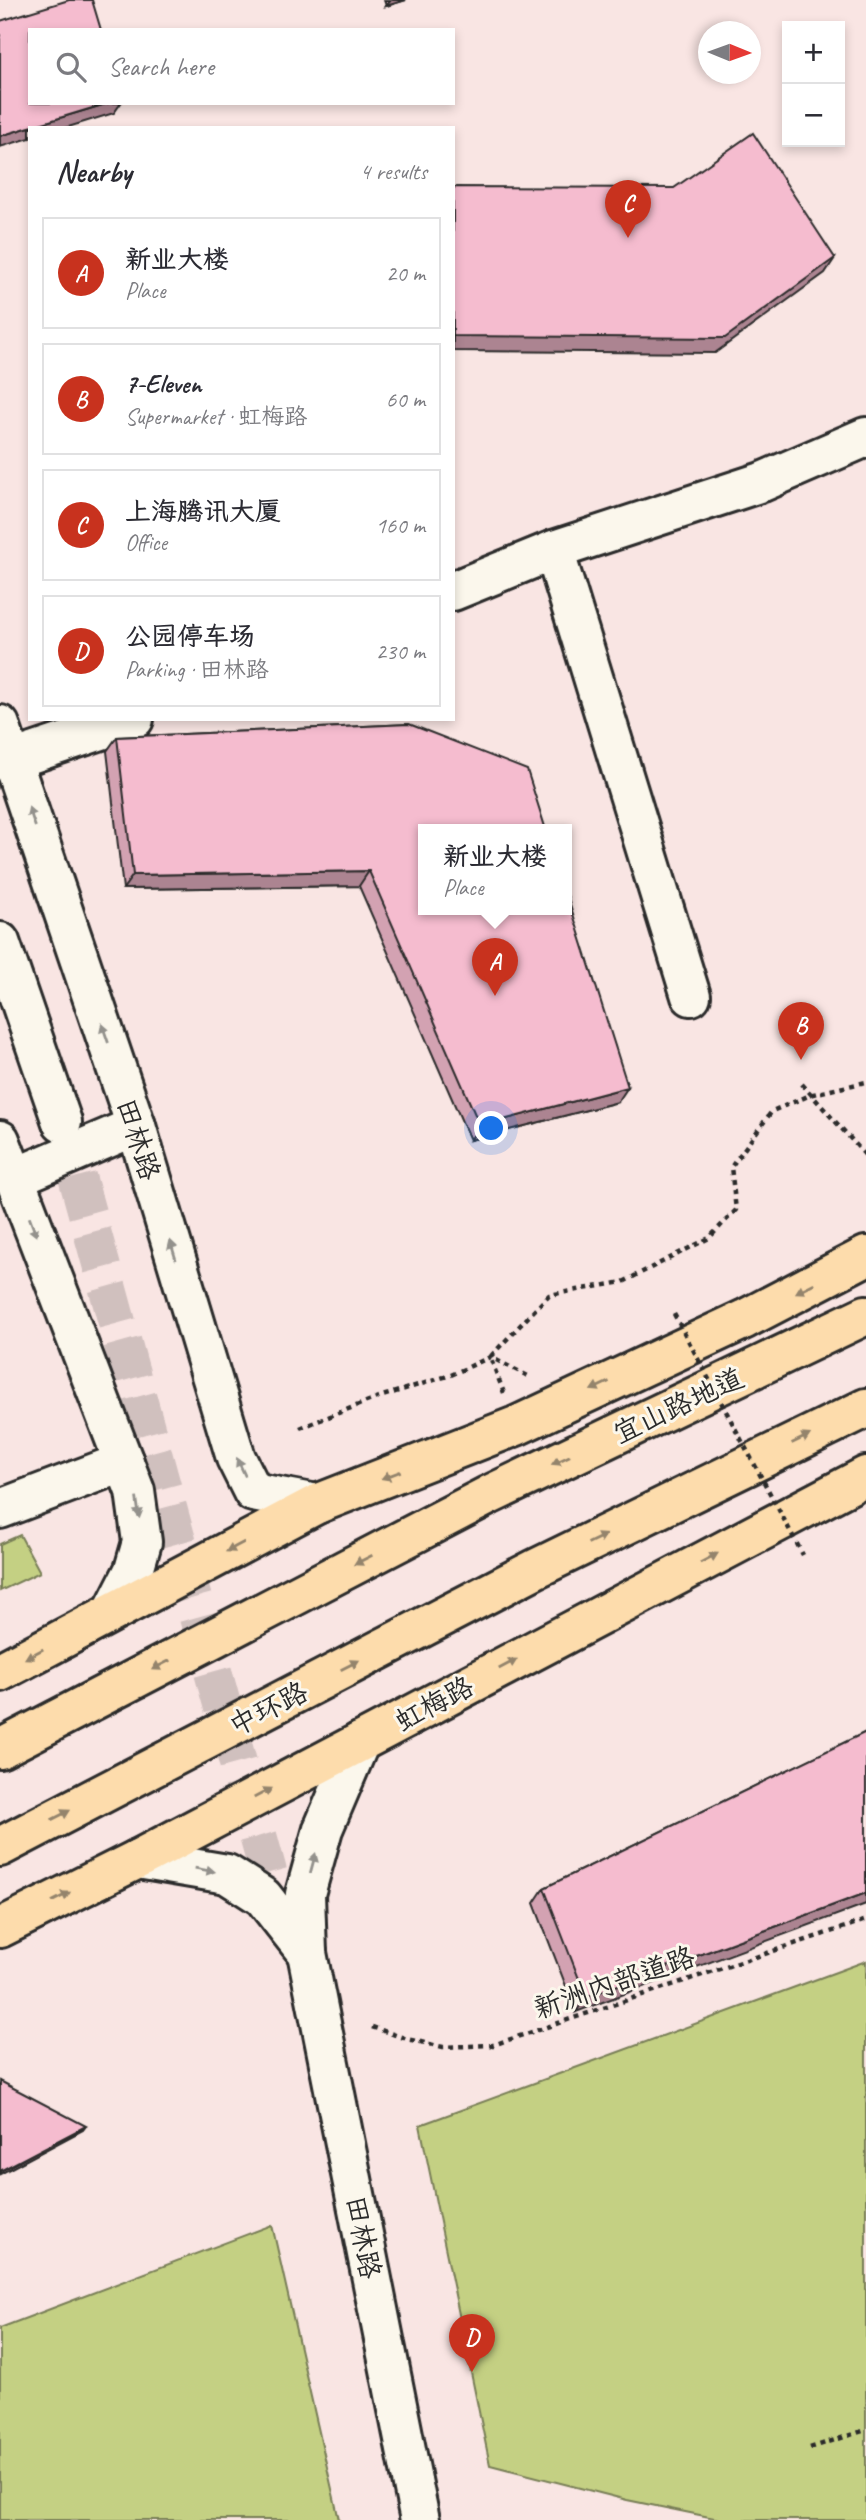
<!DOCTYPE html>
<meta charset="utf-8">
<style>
:root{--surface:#fff;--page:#f7f7f7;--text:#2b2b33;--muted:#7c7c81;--line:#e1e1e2;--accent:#c8321e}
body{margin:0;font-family:Caveat,"LXGW WenKai TC",sans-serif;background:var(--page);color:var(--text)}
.controls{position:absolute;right:21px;top:21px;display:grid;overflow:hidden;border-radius:0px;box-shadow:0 4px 10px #0003}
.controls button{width:63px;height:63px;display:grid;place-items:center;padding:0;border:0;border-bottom:2px solid var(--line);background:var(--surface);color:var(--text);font:35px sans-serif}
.compass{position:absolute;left:698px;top:21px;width:63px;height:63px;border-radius:50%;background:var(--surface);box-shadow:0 4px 10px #0003;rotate:91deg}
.you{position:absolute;left:492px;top:1129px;width:24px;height:24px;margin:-18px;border:5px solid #fff;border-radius:50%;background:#1a73e8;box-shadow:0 0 0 10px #1a73e833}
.badge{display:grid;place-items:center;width:46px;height:46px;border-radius:50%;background:var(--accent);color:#fff;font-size:23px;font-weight:700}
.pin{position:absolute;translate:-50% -58px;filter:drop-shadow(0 2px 4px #0008)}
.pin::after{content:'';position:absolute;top:37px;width:24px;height:21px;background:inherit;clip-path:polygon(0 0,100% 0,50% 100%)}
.popup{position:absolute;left:418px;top:824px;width:154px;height:91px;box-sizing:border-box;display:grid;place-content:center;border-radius:0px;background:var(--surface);filter:drop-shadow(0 2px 5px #0005);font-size:23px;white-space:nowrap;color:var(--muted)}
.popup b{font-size:26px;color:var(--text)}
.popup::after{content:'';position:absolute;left:50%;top:100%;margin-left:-14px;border:14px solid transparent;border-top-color:var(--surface)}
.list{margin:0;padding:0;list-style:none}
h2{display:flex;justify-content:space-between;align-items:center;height:91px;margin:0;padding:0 28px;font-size:30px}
h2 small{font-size:23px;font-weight:400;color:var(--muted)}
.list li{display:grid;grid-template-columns:46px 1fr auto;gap:21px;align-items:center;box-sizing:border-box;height:112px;margin:0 14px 14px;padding:0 14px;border:2px solid var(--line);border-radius:0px}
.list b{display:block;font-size:26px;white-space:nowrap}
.list p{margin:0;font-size:23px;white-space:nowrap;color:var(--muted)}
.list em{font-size:23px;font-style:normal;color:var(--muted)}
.icon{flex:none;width:38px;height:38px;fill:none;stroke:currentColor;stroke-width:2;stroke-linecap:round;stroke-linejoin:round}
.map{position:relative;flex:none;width:866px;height:2520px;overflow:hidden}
.search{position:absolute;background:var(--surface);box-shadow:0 4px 10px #0003;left:28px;top:28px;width:427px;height:77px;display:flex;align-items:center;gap:18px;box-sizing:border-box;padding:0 24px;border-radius:0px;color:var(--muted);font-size:26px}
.panel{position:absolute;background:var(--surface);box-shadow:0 4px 10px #0003;left:28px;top:126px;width:427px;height:595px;border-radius:0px}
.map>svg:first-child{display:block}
.green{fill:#c4d083;stroke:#787e57;stroke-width:2}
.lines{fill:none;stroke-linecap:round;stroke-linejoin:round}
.minor-tunnel{stroke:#d0c0be;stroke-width:38;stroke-dasharray:38 19;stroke-linecap:butt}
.minor-casing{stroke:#2b2b2b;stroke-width:44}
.major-casing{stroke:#2b2b2b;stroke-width:44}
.highway-casing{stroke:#2b2b2b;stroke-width:44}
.path{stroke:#2b2b2b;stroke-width:4.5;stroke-dasharray:5 5;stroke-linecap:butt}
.minor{stroke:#fbf7ec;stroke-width:38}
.major{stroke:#fddcac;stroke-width:38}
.highway{stroke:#fddcac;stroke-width:38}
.path-bridge{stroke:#2b2b2b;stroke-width:4.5;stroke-dasharray:5 5;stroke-linecap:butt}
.wall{fill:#d3a2b2;stroke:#2b2b2b;stroke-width:2}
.shaded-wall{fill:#ac8491;stroke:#2b2b2b;stroke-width:2}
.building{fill:#f5bccf;stroke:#2b2b2b;stroke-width:2}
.oneway{fill:#93918c}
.oneway2{fill:#94846c}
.labels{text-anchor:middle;stroke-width:6;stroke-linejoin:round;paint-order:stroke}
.street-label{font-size:28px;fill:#2b2b2b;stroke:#fbf7ec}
</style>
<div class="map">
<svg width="866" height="2520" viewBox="0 0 866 2520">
<rect width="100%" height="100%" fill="#f9e5e3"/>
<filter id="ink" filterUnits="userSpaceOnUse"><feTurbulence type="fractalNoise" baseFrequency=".0143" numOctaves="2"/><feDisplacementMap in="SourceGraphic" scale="14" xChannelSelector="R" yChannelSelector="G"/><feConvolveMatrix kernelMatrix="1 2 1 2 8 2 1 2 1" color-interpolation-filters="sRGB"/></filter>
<g filter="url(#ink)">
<g class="green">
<path d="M20 1535 40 1572 0 1591V1544Z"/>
<path d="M866 1961V2520H724L627 2500 490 2465 420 2125Z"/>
<path d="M272 2225 339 2520H0V2328Z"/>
</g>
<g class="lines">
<path class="minor-tunnel" d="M62 1122 284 1930"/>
<defs>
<g id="minor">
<path d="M554 550 691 996"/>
<path d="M453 591 554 550 762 482 866 437"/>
<path d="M0 725 136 1126 236 1458 253 1492 317 1504"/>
<path d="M12 760 134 719"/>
<path d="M0 942 62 1122"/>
<path d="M0 1140 135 1491 142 1542 134 1570 113 1611"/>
<path d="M14 1178 136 1126"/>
<path d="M0 1509 124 1462"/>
<path d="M138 1859 227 1874 263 1897 307 1953 305 1894 323 1829 360 1742"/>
<path d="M307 1953 420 2520"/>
</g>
<g id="major">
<path d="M0 1672 317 1504 516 1426 745 1319 866 1256"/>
<path d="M0 1928 138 1859 866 1476"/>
</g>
<g id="highway">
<path d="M0 1749 489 1495 866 1315"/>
<path d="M0 1847 535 1569 866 1408"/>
</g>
</defs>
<use href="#minor" class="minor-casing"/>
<use href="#major" class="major-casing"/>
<use href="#highway" class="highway-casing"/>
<g class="path">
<path d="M802 1084 866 1156"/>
<path d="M504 1393 490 1357 549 1295 623 1282 709 1238 736 1210 731 1167 772 1111 813 1094 866 1082"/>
<path d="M300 1428 379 1397 451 1375 490 1357 530 1377"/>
<path d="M372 2027 407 2039 443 2047 493 2045 866 1920"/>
<path d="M810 2448 866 2430"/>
</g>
<use href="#minor" class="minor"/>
<use href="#major" class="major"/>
<use href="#highway" class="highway"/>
<path class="path-bridge" d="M674 1314 803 1555"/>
</g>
<g class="wall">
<path d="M384 0H406L386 6Z"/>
<path d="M409 724 618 1102 470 1140 359 886 123 889 107 751 117 737Z"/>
<path d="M866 1732 576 2012 534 1903 544 1888Z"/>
</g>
<g class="shaded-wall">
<path d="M391 0H406L386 6Z"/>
<path d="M109 103H121L114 113 65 128H30V138L0 147V136Z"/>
<path d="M835 258 825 273 715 353 453 351V336Z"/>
<path d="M369 871 359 886 123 889 133 875Z"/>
<path d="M628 1087 618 1102 470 1140 480 1126Z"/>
<path d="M866 1893V1904L576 2012 586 1997Z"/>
<path d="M86 2126 83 2130 0 2174V2171Z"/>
</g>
<g class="building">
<path d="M69 0H92L101 30H30V103H109L0 136V21Z"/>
<path d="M753 133 835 258 725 338 453 336V187L674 188Z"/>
<path d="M409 724 527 770 546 830H423V910H567V895L628 1087 480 1126 369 871 133 875 117 737Z"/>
<path d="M866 1732V1893L586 1997 544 1888Z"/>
<path d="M0 2081 86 2126 0 2171Z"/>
</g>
<defs><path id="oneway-solid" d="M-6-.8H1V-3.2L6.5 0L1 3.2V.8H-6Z" transform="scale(1.75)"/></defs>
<g class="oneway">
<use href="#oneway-solid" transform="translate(32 817) rotate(-109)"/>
<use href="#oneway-solid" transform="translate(105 1033) rotate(-109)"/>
<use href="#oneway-solid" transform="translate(33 1227) rotate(69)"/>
<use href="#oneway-solid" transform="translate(173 1250) rotate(-107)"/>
<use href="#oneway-solid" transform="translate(241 1467) rotate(-115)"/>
<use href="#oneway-solid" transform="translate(138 1508) rotate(82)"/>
<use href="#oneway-solid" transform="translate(313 1863) rotate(-75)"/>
<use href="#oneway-solid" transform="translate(205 1870) rotate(10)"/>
</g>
<g class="oneway2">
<use href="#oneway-solid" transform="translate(805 1288) rotate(153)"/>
<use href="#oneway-solid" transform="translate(600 1386) rotate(155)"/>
<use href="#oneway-solid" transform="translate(801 1439) rotate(-26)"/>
<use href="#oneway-solid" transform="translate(561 1460) rotate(155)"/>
<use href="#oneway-solid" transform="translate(391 1475) rotate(159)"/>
<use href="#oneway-solid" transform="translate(597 1539) rotate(-26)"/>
<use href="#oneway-solid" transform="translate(235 1547) rotate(152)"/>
<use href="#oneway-solid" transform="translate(709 1558) rotate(-28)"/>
<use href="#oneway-solid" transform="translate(363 1560) rotate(153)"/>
<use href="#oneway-solid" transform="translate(34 1654) rotate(152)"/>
<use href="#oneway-solid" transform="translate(508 1664) rotate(-28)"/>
<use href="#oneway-solid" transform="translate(161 1665) rotate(153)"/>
<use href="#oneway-solid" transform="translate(350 1665) rotate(-27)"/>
<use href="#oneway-solid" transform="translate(263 1793) rotate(-28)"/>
<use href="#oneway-solid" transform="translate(61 1815) rotate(-27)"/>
<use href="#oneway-solid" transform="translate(61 1897) rotate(-27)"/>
</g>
</g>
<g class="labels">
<g class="street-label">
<text transform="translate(139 1139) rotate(72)" y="10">田林路</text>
<text transform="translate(678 1405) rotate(-25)" y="10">宜山路地道</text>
<text transform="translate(434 1703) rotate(-28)" y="10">虹梅路</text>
<text transform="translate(268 1708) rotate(-27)" y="10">中环路</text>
<text transform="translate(614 1982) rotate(-19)" y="10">新洲内部道路</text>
<text transform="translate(364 2237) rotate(79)" y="10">田林路</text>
</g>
</g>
</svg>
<div class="controls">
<button>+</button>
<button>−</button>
</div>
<svg class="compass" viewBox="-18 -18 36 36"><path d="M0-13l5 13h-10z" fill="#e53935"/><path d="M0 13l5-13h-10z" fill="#7c7c81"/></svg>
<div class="you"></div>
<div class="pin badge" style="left:495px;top:996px">A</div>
<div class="popup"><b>新业大楼</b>Place</div>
<div class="pin badge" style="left:801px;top:1060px">B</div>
<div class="pin badge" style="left:628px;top:238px">C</div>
<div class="pin badge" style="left:472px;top:2372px">D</div>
<div class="search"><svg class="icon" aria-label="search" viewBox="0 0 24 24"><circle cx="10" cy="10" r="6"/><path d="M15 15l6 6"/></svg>Search here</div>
<section class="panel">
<h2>Nearby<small>4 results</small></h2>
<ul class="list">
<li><span class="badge">A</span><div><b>新业大楼</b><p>Place</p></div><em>20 m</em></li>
<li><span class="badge">B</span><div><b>7-Eleven</b><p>Supermarket · 虹梅路</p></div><em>60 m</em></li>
<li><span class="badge">C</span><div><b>上海腾讯大厦</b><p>Office</p></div><em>160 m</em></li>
<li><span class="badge">D</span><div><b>公园停车场</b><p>Parking · 田林路</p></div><em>230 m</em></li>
</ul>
</section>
</div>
